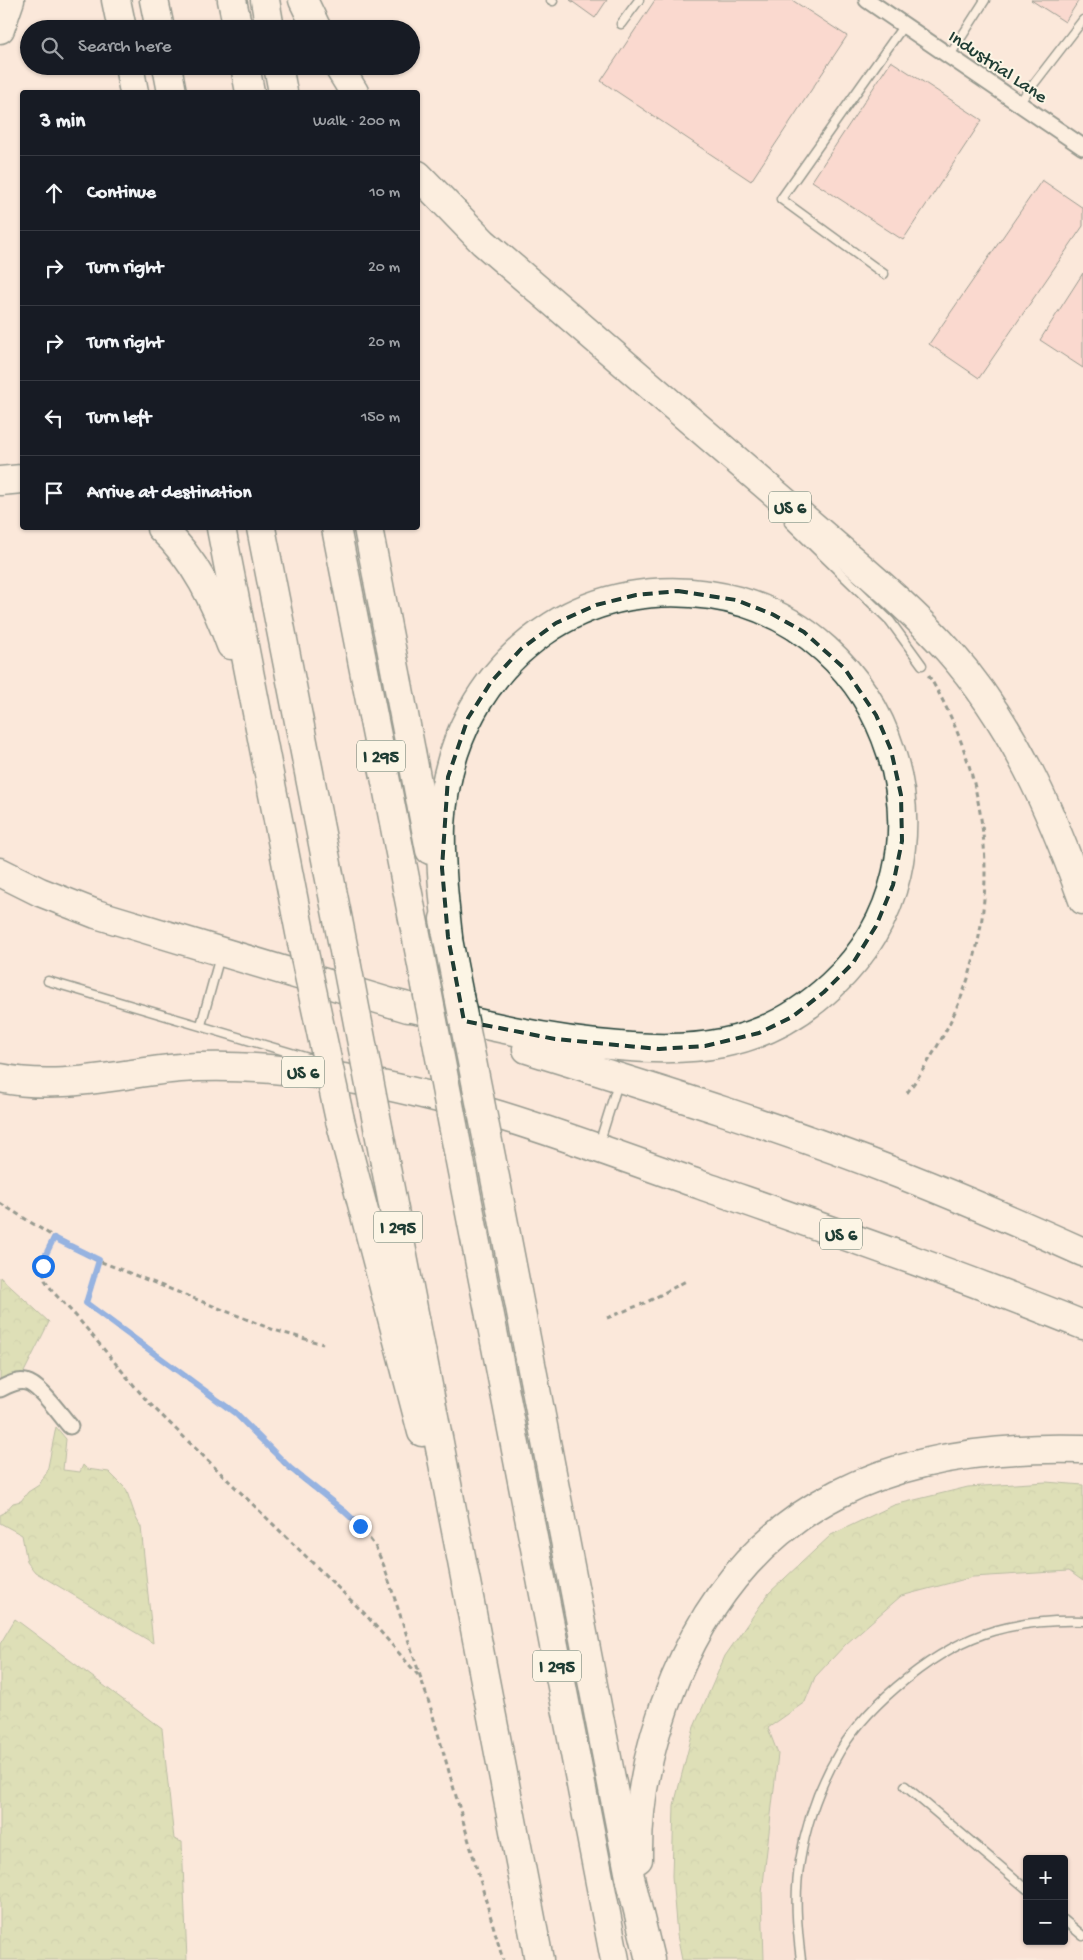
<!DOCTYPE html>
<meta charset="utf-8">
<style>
:root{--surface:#171b24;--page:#20242c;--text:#f1f3f6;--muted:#9ea1a6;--line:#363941}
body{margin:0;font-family:"Gochi Hand",sans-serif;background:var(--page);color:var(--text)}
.controls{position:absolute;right:15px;bottom:15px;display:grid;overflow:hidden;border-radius:5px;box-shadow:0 1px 4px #0004}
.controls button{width:45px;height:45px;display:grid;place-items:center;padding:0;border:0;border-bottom:1px solid var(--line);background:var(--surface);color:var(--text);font:25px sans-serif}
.stop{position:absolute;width:15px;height:15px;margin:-11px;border:4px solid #1a73e8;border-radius:50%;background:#fff}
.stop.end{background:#1a73e8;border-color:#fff;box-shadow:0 1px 5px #0008}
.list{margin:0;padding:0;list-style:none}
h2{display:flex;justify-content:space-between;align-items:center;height:65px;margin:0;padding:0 20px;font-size:21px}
h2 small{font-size:16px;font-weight:400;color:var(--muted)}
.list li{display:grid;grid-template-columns:32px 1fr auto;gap:15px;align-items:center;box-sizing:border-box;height:75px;padding:0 20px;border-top:1px solid var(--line)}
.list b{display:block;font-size:19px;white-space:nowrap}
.list em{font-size:16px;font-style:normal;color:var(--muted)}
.icon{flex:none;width:28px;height:28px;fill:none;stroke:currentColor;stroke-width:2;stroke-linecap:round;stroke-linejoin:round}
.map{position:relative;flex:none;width:1083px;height:1960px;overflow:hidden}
.search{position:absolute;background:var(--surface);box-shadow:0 1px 4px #0004;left:20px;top:20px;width:400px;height:55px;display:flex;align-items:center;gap:12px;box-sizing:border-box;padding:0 18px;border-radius:28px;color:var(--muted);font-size:19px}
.panel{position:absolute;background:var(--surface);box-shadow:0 1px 4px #0004;left:20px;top:90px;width:400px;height:440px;border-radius:5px}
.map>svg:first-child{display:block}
.built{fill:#f6dbcf;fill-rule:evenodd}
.forest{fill:url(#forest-crowns);stroke:#6c8960}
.building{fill:#f8c8c0;stroke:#1f3d34}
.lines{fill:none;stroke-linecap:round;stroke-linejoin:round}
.lane-casing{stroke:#1f3d34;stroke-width:11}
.street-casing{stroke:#1f3d34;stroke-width:19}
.highway-casing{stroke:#1f3d34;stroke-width:31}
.path{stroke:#1f3d34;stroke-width:3;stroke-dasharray:5 4;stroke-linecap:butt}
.lane{stroke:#fcf5e5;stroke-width:8}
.street{stroke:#fcf5e5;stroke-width:15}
.highway{stroke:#fcf5e5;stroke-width:28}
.highway-bridge-casing{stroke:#1f3d34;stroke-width:31;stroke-linecap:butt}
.highway-bridge{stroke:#fcf5e5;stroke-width:28}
.route{stroke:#1a73e8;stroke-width:6}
.marked{fill:none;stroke:#1f3d34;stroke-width:4;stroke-dasharray:10 6;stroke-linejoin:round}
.labels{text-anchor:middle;stroke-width:4;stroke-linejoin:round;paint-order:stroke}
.shield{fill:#fcf5e5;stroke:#617469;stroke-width:1}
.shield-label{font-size:18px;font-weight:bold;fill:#1f3d34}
.street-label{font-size:19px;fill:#1f3d34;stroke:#fcf5e5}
</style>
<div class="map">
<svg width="1083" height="1960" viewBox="0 0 1083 1960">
<defs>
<pattern id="forest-crowns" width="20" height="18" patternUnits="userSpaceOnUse" patternTransform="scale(1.25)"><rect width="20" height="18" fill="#bad58c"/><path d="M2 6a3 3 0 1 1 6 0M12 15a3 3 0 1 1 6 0" fill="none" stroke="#9fb879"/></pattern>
</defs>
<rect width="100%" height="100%" fill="#fbe8da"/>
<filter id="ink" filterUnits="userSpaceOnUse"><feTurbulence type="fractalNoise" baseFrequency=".02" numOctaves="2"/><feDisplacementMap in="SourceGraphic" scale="10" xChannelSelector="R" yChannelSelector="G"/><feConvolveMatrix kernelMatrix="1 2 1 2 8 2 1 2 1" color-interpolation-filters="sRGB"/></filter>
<g filter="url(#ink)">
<path class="built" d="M1069 1571 1083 1581V1960H764L762 1893 778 1755 767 1728 805 1702 814 1677 846 1644 901 1596 973 1577ZM1027 1859H1064V1941H1027Z"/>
<g class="forest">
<path d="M0 1277 49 1322 20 1380 0 1388Z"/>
<path d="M56 1427 66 1439 63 1470 80 1472 83 1465 87 1469 109 1472 126 1489 136 1518 141 1527 153 1643 35 1572 27 1562 22 1535 0 1523V1515L4 1513 13 1503 21 1501 28 1492 39 1485 47 1472Z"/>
<path d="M1046 1482 1083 1485V1581L1069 1571 973 1577 901 1596 846 1644 815 1677 805 1702 768 1728 778 1754 762 1893 764 1960H682L677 1935 672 1876 674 1805 694 1727 725 1656 769 1593 831 1535 894 1505 968 1487Z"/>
<path d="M15 1619 162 1729 174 1839 182 1842 187 1960H0V1644Z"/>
</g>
<g class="building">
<path d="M570 0H607L595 18Z"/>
<path d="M655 0H792L847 36 751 181 601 81Z"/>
<path d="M1031 0H1079L1065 22Z"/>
<path d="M891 61 982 120 903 240 812 181Z"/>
<path d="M1042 180 1083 208V226L979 378 929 344Z"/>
<path d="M1083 273V368L1040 340Z"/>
</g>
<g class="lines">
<defs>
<g id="lane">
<path d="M551 0 553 1"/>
<path d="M621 24 639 0"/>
<path d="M950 55 985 0"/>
<path d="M1019 103 1083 20"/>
<path d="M884 274 781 199 904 25"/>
<path d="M789 523 890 621 922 665"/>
<path d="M48 981 322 1062"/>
<path d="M201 1025 220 956"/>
<path d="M599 1144 618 1083"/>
<path d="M905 1786 1027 1889"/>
<path d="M1064 1920 1083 1936"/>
<path d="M801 1960C797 1928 794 1894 800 1861 806 1824 820 1784 840 1751 870 1702 937 1647 993 1631 1021 1623 1054 1620 1083 1621"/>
</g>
<g id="street">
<path d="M867 0 1083 147"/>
<path d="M0 1389C8 1385 17 1380 26 1382 40 1385 60 1415 70 1426"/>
</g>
<g id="highway">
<path d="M116 0 122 29"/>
<path d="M154 0 160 29"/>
<path d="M232 0 238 29"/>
<path d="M265 0 270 29"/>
<path d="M303 0 317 29"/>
<path d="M0 29 10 0"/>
<path d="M129 66 134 92"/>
<path d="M167 66 172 92"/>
<path d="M245 66 250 92"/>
<path d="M278 66 283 92"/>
<path d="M338 66 354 92"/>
<path d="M418 175 483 242 863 569C893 595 922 621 948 650 1012 722 1051 810 1083 900"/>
<path d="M0 481 22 479"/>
<path d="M161 528C195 559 215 602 231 645"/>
<path d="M221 528 303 948"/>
<path d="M261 528 346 961"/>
<path d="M336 528 426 985"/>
<path d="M368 528 430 850"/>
<path d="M0 872 40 892 96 914 408 1008"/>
<path d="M444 919 459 996"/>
<path d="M392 1003C467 1021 541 1040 619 1046 653 1049 688 1050 722 1043 765 1035 801 1014 832 985 969 857 893 622 710 595 656 587 599 596 552 626 482 671 445 743 441 826 440 863 444 900 448 937"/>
<path d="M527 1049C653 1088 780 1127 902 1175 963 1199 1023 1225 1083 1252"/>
<path d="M0 1078C61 1091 119 1073 180 1068 232 1064 286 1069 338 1077 462 1096 583 1143 701 1185 829 1230 957 1274 1083 1325"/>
<path d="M340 1120 422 1432"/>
<path d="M379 1132 539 1960"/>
<path d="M459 1156 615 1960"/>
<path d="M493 1167 630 1877 650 1960"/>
<path d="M638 1859C637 1797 651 1736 675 1679 750 1497 898 1444 1083 1449"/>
</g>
</defs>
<use href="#lane" class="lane-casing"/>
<use href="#street" class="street-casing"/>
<use href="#highway" class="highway-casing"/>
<g class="path">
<path d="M907 1093C930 1061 950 1027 964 990 1003 886 986 767 927 673"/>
<path d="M0 1203 54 1237 99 1261 274 1330 323 1344"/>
<path d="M54 1237 46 1254 43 1267 45 1280 54 1293 76 1316 147 1401 366 1615 418 1675"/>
<path d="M99 1261 86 1303 235 1413 289 1468 344 1511 360 1526 375 1546 384 1566 431 1709 503 1960"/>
<path d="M607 1318 647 1302 686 1281"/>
</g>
<use href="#lane" class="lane"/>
<use href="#street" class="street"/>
<use href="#highway" class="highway"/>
<defs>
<g id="highway-bridge">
<path d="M303 948 340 1120"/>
<path d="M346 961 379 1132"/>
<path d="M426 985 459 1156"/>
<path d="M459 996 493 1167"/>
</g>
</defs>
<use href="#highway-bridge" class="highway-bridge-casing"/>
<use href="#highway-bridge" class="highway-bridge"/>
</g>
</g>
<g class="lines" filter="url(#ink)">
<path class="route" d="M43 1266 46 1254 54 1238 99 1260 86 1303 235 1413 290 1468 344 1511 360 1526"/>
</g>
<path d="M0 0H1083V1960H0ZM678 591 736 600 772 614 804 632 845 669 876 715 891 750 901 795 902 841 893 885 876 926 853 963 824 992 792 1017 759 1033 705 1046 659 1049 555 1039 464 1021 448 937 442 868 448 777 468 718 491 682 521 649 556 623 596 605 636 595Z" fill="#fbe8da" fill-opacity=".55" fill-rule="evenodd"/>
<path class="marked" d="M678 591 736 600 772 614 804 632 845 669 876 715 891 750 901 795 902 841 893 885 876 926 853 963 824 992 792 1017 759 1033 705 1046 659 1049 555 1039 464 1021 448 937 442 868 448 777 468 718 491 682 521 649 556 623 596 605 636 595Z"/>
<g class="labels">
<g class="shield">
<rect x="769" y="491.5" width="42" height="31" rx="4"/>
<rect x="357" y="740.5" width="48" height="31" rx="4"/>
<rect x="282" y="1056.5" width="42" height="31" rx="4"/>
<rect x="374" y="1211.5" width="48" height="31" rx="4"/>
<rect x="820" y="1218.5" width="42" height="31" rx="4"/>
<rect x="533" y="1650.5" width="48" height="31" rx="4"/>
</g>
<g class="shield-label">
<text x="790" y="513">US 6</text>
<text x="381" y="762">I 295</text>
<text x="303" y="1078">US 6</text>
<text x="398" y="1233">I 295</text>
<text x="841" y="1240">US 6</text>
<text x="557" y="1672">I 295</text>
</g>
<g class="street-label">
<text transform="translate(999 65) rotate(34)" y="7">Industrial Lane</text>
</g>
</g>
</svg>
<div class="controls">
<button>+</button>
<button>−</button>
</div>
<div class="stop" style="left:43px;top:1266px"></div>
<div class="stop end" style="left:360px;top:1526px"></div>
<div class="search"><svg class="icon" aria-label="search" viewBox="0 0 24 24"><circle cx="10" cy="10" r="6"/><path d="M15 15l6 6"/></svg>Search here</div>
<section class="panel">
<h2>3 min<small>Walk · 200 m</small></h2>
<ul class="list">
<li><svg class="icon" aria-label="ahead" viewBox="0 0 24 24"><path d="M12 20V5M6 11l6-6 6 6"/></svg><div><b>Continue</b></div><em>10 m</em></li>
<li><svg class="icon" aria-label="right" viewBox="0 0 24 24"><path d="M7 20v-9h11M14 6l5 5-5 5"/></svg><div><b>Turn right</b></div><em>20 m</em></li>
<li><svg class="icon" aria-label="right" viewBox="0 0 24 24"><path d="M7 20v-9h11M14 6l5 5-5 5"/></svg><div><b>Turn right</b></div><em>20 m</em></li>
<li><svg class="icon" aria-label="left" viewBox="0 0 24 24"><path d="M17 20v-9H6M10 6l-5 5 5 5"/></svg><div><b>Turn left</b></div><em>150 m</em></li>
<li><svg class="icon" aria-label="arrive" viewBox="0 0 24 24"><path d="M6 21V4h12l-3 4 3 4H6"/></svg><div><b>Arrive at destination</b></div></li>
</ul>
</section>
</div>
